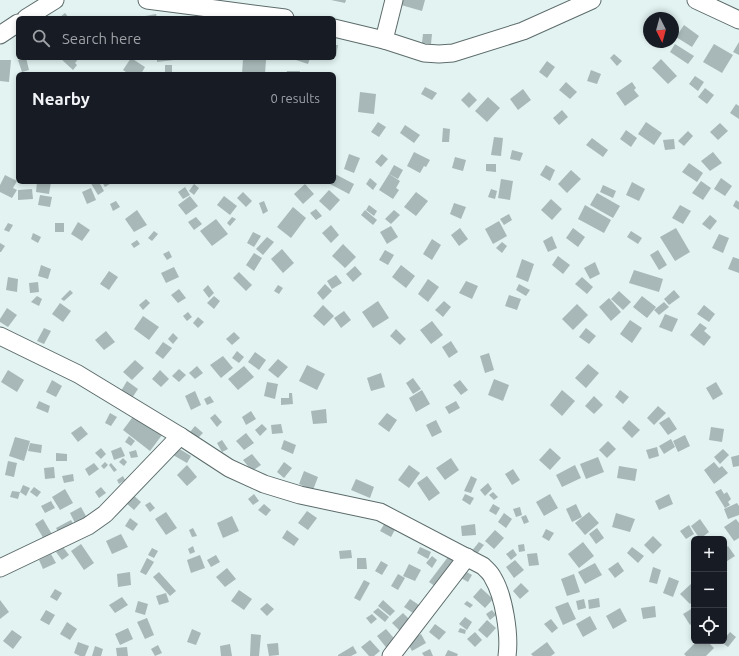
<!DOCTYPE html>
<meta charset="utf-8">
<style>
:root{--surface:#171b24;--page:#242831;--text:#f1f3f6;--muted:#9ea1a6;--line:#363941}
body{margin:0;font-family:Ubuntu,sans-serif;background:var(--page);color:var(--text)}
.controls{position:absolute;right:12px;bottom:12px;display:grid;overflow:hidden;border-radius:6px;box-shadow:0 2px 6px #0003}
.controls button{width:36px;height:36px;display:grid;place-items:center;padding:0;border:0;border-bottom:1px solid var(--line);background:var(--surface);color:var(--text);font:20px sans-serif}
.compass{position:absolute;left:643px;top:12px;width:36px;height:36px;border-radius:50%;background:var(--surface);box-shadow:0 2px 6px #0003;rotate:174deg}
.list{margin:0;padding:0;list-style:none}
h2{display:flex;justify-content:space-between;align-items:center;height:52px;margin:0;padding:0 16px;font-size:17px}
h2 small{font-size:13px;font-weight:400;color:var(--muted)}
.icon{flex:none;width:22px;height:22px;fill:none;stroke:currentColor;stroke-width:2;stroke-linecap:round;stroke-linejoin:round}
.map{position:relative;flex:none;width:739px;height:656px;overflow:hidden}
.search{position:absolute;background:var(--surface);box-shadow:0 2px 6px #0003;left:16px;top:16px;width:320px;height:44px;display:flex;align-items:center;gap:10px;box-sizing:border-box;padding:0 14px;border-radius:6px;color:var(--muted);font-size:15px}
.panel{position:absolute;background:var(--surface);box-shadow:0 2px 6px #0003;left:16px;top:72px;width:320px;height:112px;border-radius:6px}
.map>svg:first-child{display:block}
.building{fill:#a8b8b8}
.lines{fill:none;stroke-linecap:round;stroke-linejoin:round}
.minor-casing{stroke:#5d6c6b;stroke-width:19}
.minor{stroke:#fff;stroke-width:17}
</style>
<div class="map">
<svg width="739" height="656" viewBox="0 0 739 656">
<rect width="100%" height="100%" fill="#e2f3f2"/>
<g class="building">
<path d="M331 0H346L345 3Z"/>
<path d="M402 0H425L422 11 401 5Z"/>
<path d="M65 13 69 18H59Z"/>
<path d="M156 14 157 18H140V17Z"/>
<path d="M684 25 699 36 692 47 676 37Z"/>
<path d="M423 34H432L431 44 422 43Z"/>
<path d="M739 42V55L733 52Z"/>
<path d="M675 44 694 56 688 64 670 52Z"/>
<path d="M714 44 733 55 722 73 703 62Z"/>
<path d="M334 45H338L336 56H334Z"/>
<path d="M614 54 622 61 617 66 610 58Z"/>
<path d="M25 58H26L29 70 22 72 18 60Z"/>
<path d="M60 58H79L75 63 77 65 73 70Z"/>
<path d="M131 58 145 67 141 74H129L123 70Z"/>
<path d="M157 58H174V60L157 62Z"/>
<path d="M294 58H310L308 64 293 59Z"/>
<path d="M243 59 266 60 265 74H242Z"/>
<path d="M661 59 677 76 668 84 652 68Z"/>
<path d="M0 60H11L9 82 0 81Z"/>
<path d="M547 61 555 67 547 78 539 72Z"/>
<rect x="165" y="65" width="7" height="9"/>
<path d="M591 70 601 74 597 84 587 81Z"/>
<path d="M287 71H300L299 74H286Z"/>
<path d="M695 76 704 82 698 91 689 84Z"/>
<path d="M566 82 577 92 570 99 559 90Z"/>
<path d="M632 82 636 88 634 90 639 96 625 106 616 93Z"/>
<path d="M425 87 437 93 432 100 421 94Z"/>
<path d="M705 88 714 95 707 104 698 97Z"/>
<path d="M523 89 531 100 518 110 510 99Z"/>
<path d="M360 92 376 94 374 114 358 112Z"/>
<path d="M469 92 477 100 469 108 461 100Z"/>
<path d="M488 97 500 108 487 122 475 111Z"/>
<path d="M736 104 739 106V119L730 113Z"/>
<path d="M562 110 568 117 559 125 553 118Z"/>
<path d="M378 122 386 127 379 137 371 132Z"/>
<path d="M646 122 662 133 654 145 638 134Z"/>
<path d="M720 123 728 131 718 140 710 132Z"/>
<path d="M405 125 420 135 414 143 400 133Z"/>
<path d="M443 128 450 129 449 142H442Z"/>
<path d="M626 130 637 138 631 147 620 139Z"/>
<path d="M688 131 693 136 684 146 678 141Z"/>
<path d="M494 137 503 138 501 156 491 155Z"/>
<path d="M592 138 608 150 603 157 586 145Z"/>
<path d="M674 139 675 149 665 150 663 140Z"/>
<path d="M512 150 523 153 520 161 510 159Z"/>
<path d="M414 152 430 160 426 167 424 166 420 173 407 166Z"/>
<path d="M713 152 722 163 710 171 701 161Z"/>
<path d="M349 154 360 158 354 173 344 169Z"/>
<path d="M382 154 388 159 381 167 375 162Z"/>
<path d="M455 157 466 160 463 171 452 168Z"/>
<path d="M689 163 703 173 697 182 682 172Z"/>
<path d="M486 164H496V172L486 171Z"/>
<path d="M394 165 403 170 398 179 389 174Z"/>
<path d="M546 165 555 170 550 181 540 175Z"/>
<path d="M571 170 581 179 567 193 558 184Z"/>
<path d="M335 174 354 184 349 194 330 184 331 182H334Z"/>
<path d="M389 174 400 181 396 188 399 190 393 199 379 190Z"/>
<path d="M5 175 17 181 13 188 17 190 12 198 0 192V185Z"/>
<path d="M370 178 377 184 373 190 366 184Z"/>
<path d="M721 178 732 186 725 196 714 189Z"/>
<path d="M501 179 513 181 510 200 498 198Z"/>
<path d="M701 181 711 188 703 200 692 193Z"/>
<path d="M37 182H51L49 194 36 192Z"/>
<path d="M90 182H99L104 191 98 195Z"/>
<path d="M102 182H113L105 187Z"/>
<path d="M632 182 645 189 639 201 626 195Z"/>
<path d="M194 184 199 188 194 195 189 191Z"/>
<path d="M305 184 314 194 303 204 294 194Z"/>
<path d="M603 185 616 191 613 198 600 192Z"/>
<path d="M185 187 190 195 183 199 178 192Z"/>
<path d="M91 188 96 200 87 204 82 192Z"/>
<path d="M32 189 33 199 18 200V190Z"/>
<path d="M491 189 497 191 495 199 488 197Z"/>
<path d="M329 190 340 200 330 211 319 201Z"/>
<path d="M243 192 252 201 246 207 237 198Z"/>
<path d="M416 192 428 201 416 216 404 207Z"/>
<path d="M597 193 620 206 613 218 590 205Z"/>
<path d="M40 195 52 197 50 207 38 205Z"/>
<path d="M190 196 198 206 186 215 178 205Z"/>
<path d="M224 196 237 206 230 215 217 205Z"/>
<path d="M551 199 562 209 552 220 541 210Z"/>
<path d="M736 200 739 202V210L733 206Z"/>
<path d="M116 201 120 207 113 211 110 204Z"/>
<path d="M264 201 268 211 263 214 259 203Z"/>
<path d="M454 203 466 207 461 219 450 214Z"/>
<path d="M369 205 377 211 374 216 366 210Z"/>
<path d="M585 205 611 220 604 233 578 219Z"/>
<path d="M680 205 691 211 683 224 672 218Z"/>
<path d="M293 207 306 218 291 238 277 227Z"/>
<path d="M316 209 322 216 316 220 310 213Z"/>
<path d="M137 210 147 225 134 232 125 219Z"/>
<path d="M365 210 377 220 373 225 361 215Z"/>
<path d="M394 210 400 215 391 224 385 219Z"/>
<path d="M509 214 512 220 504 225 500 219Z"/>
<path d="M710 215 717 221 710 230 702 224Z"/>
<path d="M196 217 202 224 194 230 188 222Z"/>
<path d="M232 217 236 219 230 226 227 223Z"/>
<path d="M216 219 228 234 212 246 200 231Z"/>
<path d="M499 221 507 236 493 244 485 229Z"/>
<path d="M78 222 90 230 82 241 71 234Z"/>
<path d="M8 223 13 225 9 232 4 230Z"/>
<rect x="55" y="223" width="9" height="9"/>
<path d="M331 225 339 235 331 243 322 233Z"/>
<path d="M391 226 398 237 387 244 380 232Z"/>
<path d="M460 228 468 239 459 246 451 235Z"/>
<path d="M573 228 585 237 578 247 566 238Z"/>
<path d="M676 228 690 252 675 261 660 237Z"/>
<path d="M154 231 158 234 152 241 148 238Z"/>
<path d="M631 231 642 238 638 244 627 237Z"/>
<path d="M253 232 261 236 254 247 247 243Z"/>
<path d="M33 233 41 237 38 243 31 239Z"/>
<path d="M719 234 729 238 723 253 712 248Z"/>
<path d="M552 236 557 248 548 252 543 241Z"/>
<path d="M267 237 274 242 263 255 256 249Z"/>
<path d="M432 239 441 245 432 260 423 254Z"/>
<path d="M137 240 140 244 134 248 131 244Z"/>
<path d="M502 242 507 246 502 253 496 248Z"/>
<path d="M0 243 5 246 1 252H0Z"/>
<path d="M343 244 356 257 345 268 332 256Z"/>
<path d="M282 249 294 263 283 273 271 259Z"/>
<path d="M385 250 394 255 388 265 379 260Z"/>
<path d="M658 250 667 265 659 270 650 255Z"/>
<path d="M169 251 172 257 167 260 163 254Z"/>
<path d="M254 253 262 258 254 271 246 265Z"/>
<path d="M558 256 570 265 563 274 552 265Z"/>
<path d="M733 257 739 259V273L728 269Z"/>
<path d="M522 259 534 264 528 282 516 277Z"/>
<path d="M595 262 600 274 590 279 584 268Z"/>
<path d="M41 265 51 269 48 279 38 276Z"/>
<path d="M401 265 415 276 406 288 392 277Z"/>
<path d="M355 266 362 274 353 282 346 274Z"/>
<path d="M174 267 179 277 166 283 161 273Z"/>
<path d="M634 270 663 279 659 292 629 283Z"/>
<path d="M109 271 118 277 109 290 100 284Z"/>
<path d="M239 272 252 285 246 291 233 278Z"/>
<path d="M336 275 342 283 332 289 327 281Z"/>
<path d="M8 277 18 279 17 292 6 290Z"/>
<path d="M582 277 593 287 587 294 575 284Z"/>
<path d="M428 279 439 287 428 302 418 294Z"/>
<path d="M466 281 478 286 472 299 459 293Z"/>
<path d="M38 282 39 292 30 293 29 283Z"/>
<path d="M325 284 332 291 323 300 317 293Z"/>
<path d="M519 284 530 290 526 296 516 290Z"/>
<path d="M208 285 214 293 209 298 203 290Z"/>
<path d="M278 285 283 288 279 294 274 291Z"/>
<path d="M179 289 186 298 178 303 171 295Z"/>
<path d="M70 290 73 293 64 301 61 299Z"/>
<path d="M674 290 680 297 669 305 664 299Z"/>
<path d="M619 291 631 302 623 310 611 299Z"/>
<path d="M509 295 521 299 517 310 505 306Z"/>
<path d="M37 296 42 299 39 306 31 302Z"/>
<path d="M214 296 220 301 214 309 207 303Z"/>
<path d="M642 296 656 307 647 318 633 307Z"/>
<path d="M609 298 621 312 611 321 599 307Z"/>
<path d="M146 299 150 303 143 310 139 305Z"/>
<path d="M378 301 389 318 373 328 362 312Z"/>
<path d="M444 301 451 307 443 317 435 310Z"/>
<path d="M664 302 669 307 659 315 654 310Z"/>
<path d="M60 303 71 311 63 322 52 314Z"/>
<path d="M577 304 588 315 573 330 562 319Z"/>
<path d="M323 305 334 316 324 326 313 316Z"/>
<path d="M704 305 715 314 709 322 697 314Z"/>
<path d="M7 308 17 315 8 327 0 322V319Z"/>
<path d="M344 311 351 320 341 328 334 318Z"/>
<path d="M188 312 192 317 187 321 183 316Z"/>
<path d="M665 314 678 319 672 332 659 327Z"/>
<path d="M143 316 159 327 149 340 134 329Z"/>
<path d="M198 317 204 322 198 328 193 323Z"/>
<path d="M630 320 642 328 632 343 620 334Z"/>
<path d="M432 321 443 335 431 344 420 330Z"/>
<path d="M700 323 707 328 704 331 711 337 704 346 690 335Z"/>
<path d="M44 328 51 331 44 344 37 341Z"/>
<path d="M586 328 596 336 589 344 579 337Z"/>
<path d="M396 329 406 339 400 345 390 336Z"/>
<path d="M106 331 115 342 104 350 95 340Z"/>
<path d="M234 332 240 338 232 345 226 339Z"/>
<path d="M173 333 178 338 173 344 168 339Z"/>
<path d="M451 341 458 352 449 358 442 347Z"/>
<path d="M163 342 172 348 163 359 155 353Z"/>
<path d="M237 351 244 357 239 363 232 358Z"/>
<path d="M255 352 266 360 259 370 248 362Z"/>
<path d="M489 353 494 370 485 373 480 356Z"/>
<path d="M223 356 233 368 221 378 210 365Z"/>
<path d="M278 359 288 367 278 378 268 370Z"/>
<path d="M135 360 144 368 132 380 123 372Z"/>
<path d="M588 364 599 373 586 388 575 378Z"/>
<path d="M307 365 325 374 317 390 299 381Z"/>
<path d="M197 366 203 373 195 379 189 373Z"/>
<path d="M244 366 254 377 238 390 228 379Z"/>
<path d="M179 369 186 375 179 382 172 376Z"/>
<path d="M8 370 24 380 17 392 1 382Z"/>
<path d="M160 370 169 379 161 387 152 379Z"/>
<path d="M381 373 385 387 371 391 367 378Z"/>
<path d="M413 378 421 389 413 394 406 383Z"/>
<path d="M494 379 509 385 503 401 488 395Z"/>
<path d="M52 380 62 386 56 397 46 392Z"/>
<path d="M460 380 468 390 461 395 453 385Z"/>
<path d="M127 381 138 389 132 398 121 391Z"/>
<path d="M267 382 278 384 275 399 264 396Z"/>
<path d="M716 382 723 394 713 400 706 388Z"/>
<path d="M422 390 430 404 416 412 409 398Z"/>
<path d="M562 390 575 401 562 416 550 405Z"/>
<path d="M620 390 629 397 623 404 615 397Z"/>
<path d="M195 391 201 405 191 410 185 396Z"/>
<path d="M289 393H292L293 404 281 405V398H289Z"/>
<path d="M210 396 214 402 207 405 204 399Z"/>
<path d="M594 396 603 405 594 414 585 406Z"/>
<path d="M39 401 50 406 48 413 36 408Z"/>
<path d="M456 401 460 408 449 414 445 407Z"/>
<path d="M658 406 666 413 654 425 647 418Z"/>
<path d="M326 409 327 423 313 424 311 411Z"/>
<path d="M251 411 256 419 246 425 242 417Z"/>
<path d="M110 413 117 417 111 426 105 423Z"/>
<path d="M387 413 397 420 389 432 378 424Z"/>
<path d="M135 414 162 435 150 451 123 430Z"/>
<path d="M215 414 222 422 217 427 210 418Z"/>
<path d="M669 417 677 429 668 435 659 423Z"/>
<path d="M436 420 442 432 432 437 426 425Z"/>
<path d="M629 420 640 430 632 438 622 428Z"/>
<path d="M262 424 267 429 260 436 255 430Z"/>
<path d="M281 424 283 433 272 434 271 425Z"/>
<path d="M81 426 88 434 78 442 71 433Z"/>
<path d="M195 426 203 433 198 438 190 432Z"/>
<path d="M711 427 724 429 722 442 709 440Z"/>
<path d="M246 433 254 443 244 450 236 441Z"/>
<path d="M685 435 690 446 678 452 673 441Z"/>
<path d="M129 436 135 441 131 446 125 442Z"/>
<path d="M15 437 30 441 24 461 9 456Z"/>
<path d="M671 439 675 447 664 454 659 446Z"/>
<path d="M222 440 228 449 222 452 217 443Z"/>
<path d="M284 440 296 445 293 454 281 449Z"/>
<path d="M608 441 616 449 607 458 599 450Z"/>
<path d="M30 443 42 445 41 453 28 451Z"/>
<path d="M121 447 125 456 114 460 111 451Z"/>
<path d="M657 447 659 456 649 459 646 450Z"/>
<path d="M101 448 106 454 101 459 95 453Z"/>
<path d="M178 448 191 456 187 463 173 455Z"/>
<path d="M550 448 561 458 550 470 539 460Z"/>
<path d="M723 449 729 455 720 464 714 457Z"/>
<path d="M136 450 138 457 131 458 129 452Z"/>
<path d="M56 453 67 454V461H56Z"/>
<path d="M252 454 261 465 252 471 243 460Z"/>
<path d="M739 455V466L733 467 731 457Z"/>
<path d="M598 457 604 472 586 479 580 464Z"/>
<path d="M123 458 127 462 124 466 119 462Z"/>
<path d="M451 458 459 470 445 480 436 468Z"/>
<path d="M8 461 17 463 14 477 5 475Z"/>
<path d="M105 462 108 465 104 469 101 466Z"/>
<path d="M284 462 292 468 284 478 277 472Z"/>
<path d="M714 462 719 468 722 466 728 473 714 484 704 470Z"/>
<path d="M94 463 99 469 89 476 85 469Z"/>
<path d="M111 463 117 470 114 472 109 465Z"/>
<path d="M187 465 197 477 187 486 177 475Z"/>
<path d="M409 465 420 473 409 488 398 480Z"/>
<path d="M575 465 581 478 562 487 556 475Z"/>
<path d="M619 466 637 469 635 481 617 478Z"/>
<path d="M54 467 55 478 45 479 44 468Z"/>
<path d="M513 469 520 480 512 485 505 474Z"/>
<path d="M304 471 318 477 313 490 299 484Z"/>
<path d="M73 474 74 481 64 483 62 476Z"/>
<path d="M123 476 125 480 119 484 117 480Z"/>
<path d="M427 476 440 493 429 501 417 483Z"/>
<path d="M471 476 477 479 471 493 464 491Z"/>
<path d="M356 479 374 487 370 498 351 490Z"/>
<path d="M488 483 492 489 485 496 480 490Z"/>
<path d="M23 485 30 488 26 496 20 492 18 499 10 497 12 491 20 492Z"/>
<path d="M34 487 41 492 37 497 30 492Z"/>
<path d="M101 487 106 493 99 498 95 492Z"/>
<path d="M65 489 73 503 60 510 52 497Z"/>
<path d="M721 489 724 494 727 492 731 499 728 502 730 505 725 508 715 492Z"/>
<path d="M493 492 498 497 494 500 489 495Z"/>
<path d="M132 494 141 502 134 510 125 502Z"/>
<path d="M254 494 259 501 253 505 248 499Z"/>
<path d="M465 494 474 498 470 505 462 500Z"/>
<path d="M550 494 558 508 544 516 536 502Z"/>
<path d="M669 494 673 504 659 510 655 501Z"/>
<path d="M51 501 55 508 45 513 41 506Z"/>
<path d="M150 502 155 508 150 512 145 505Z"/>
<path d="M737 503 739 506V515L728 519 724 509Z"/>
<path d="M264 504 271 510 266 516 258 510Z"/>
<path d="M493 504 500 508 496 515 489 511Z"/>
<path d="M576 504 582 517 572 522 566 509Z"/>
<path d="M81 507 87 518 76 525 70 513Z"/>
<path d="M520 507 522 515 516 517 513 509Z"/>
<path d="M307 511 317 518 308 530 298 523Z"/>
<path d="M166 512 177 528 166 535 155 519Z"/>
<path d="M589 512 599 523 585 535 575 523Z"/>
<path d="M504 513 512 519 506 528 498 522Z"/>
<path d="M616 513 635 519 630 532 612 527Z"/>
<path d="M526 515 529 522 524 524 521 517Z"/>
<path d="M232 516 239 531 223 538 217 523Z"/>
<path d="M130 518 138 524 133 531 125 526Z"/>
<path d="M388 518 398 524 391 537 380 531Z"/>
<path d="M43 519 53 536 45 541 35 524Z"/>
<path d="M700 519 709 532 700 539 691 526Z"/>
<path d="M736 519 739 523V538L734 541 724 527Z"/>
<path d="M71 520 76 528 61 537 56 528Z"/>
<path d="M475 524 476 535 462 536 461 526Z"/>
<path d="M689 525 694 534 686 539 680 531Z"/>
<path d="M193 528 197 536 192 537 189 530Z"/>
<path d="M597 528 604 538 596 544 589 534Z"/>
<path d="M546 529 554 533 549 541 542 537Z"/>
<path d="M287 530 299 539 294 546 282 538Z"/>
<path d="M495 530 504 538 494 549 485 541Z"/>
<path d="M121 534 128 547 112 554 106 541Z"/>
<path d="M653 536 662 545 653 554 644 545Z"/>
<path d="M479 542 484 545 476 555 471 552Z"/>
<path d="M583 542 594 556 579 568 568 554Z"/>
<path d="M81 544 94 563 84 570 71 551Z"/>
<path d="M524 544 525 551 519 552 518 545Z"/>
<path d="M193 546 195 552 190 554 188 549Z"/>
<path d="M728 546 735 556 724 563V549Z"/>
<path d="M63 547 69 555 62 560 56 552Z"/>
<path d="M420 547 431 552 428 559 417 553Z"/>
<path d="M632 547 644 556 638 563 627 553Z"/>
<path d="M152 548 158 551 154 558 148 555Z"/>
<path d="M513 549 517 555 511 560 506 554Z"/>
<path d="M351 550 352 558 340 559 339 551Z"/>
<path d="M537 553 539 565 529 566 527 554Z"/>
<path d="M51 554 56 563 43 569 39 560Z"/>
<path d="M200 555 205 568 191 573 187 560Z"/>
<path d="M216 555 220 562 211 567 207 560Z"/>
<path d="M432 556 437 560 432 568 426 563Z"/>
<path d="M448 557 458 564 439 589 429 582Z"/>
<path d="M147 558 154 562 146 575 140 572Z"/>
<path d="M357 558H366L367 569H357Z"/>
<path d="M515 560 524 570 514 578 506 567Z"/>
<path d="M381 561 388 565 382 575 375 571Z"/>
<path d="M618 562 624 571 615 578 608 569Z"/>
<path d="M595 563 602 575 585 584 578 572Z"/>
<path d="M409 564 421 570 415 581 403 576Z"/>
<path d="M653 567 661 570 657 584 649 582Z"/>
<path d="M227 568 236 579 225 587 216 577Z"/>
<path d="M465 571 472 575 468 582 461 578Z"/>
<path d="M130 572 131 585 118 587 117 574Z"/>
<path d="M159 572 176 591 170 596 153 577Z"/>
<path d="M398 574 405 578 398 590 391 586Z"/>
<path d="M574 574 580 592 567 596 561 579Z"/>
<path d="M669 577 679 581 673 597 663 593Z"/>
<path d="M364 580 370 583 360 601 354 598Z"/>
<path d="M521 583 529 591 520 599 513 591Z"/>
<path d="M692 583 694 585V600L690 604 680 594Z"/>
<path d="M481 588 493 599 485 608 473 597Z"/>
<path d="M55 589 62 593 57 601 50 597Z"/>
<path d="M239 590 252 599 244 610 231 601Z"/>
<path d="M166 593 169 602 159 605 156 596Z"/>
<path d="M122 597 128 605 115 613 109 605Z"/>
<path d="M599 598 600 607 589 609 588 600Z"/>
<path d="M410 599 419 605 413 613 404 607Z"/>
<path d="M584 599 586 608 578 610 576 601Z"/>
<path d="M0 600 9 612 0 619Z"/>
<path d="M383 600 395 611 390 616 378 606Z"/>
<path d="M138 601 148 604 145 615 135 612Z"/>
<path d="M467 601 473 605 470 608 464 604Z"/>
<path d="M568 602 576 619 563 625 555 607Z"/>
<path d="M267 603 274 609 267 616 260 609Z"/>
<path d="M655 606 656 617 643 619 641 608Z"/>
<path d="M378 608 389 617 385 622 373 612Z"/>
<path d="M620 608 627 621 613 629 606 616Z"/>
<path d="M693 608 694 610V622L690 625 683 614Z"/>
<path d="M46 610 55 615 49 625 40 620Z"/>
<path d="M492 610 496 615 490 620 486 614Z"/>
<path d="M403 613 412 622 401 632 392 623Z"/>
<path d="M372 614 377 619 371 624 366 618Z"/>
<path d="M590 616 597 629 583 637 576 624Z"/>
<path d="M465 617 472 622 467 630 459 624Z"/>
<path d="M147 618 154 635 145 639 137 622Z"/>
<path d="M551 619 558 628 552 633 544 624Z"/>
<path d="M487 620 496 628 487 638 478 630Z"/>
<path d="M67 622 77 629 70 640 60 634Z"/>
<path d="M435 624 446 632 439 640 429 632Z"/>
<path d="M128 628 133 639 120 645 115 634Z"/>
<path d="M460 628 466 630 465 634 458 632Z"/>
<path d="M192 629 201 633 196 645 187 642Z"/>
<path d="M386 629 398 643 389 651 377 636Z"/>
<path d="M12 630 22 637 13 649 3 641Z"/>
<path d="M475 632 482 640 475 647 467 639Z"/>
<path d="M730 632 736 637 728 647 721 642 724 641V639Z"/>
<path d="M251 634 261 635 259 656H250Z"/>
<path d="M421 634 426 643 412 651 407 642Z"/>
<path d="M370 640 380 651 374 656H369L361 647Z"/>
<path d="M697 641H700L703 643 707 641 714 648 706 656H686L684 654Z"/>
<path d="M78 642 89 646 85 656H80L74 653Z"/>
<path d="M547 642 555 653 551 656H533L531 654Z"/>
<path d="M278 643 279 655 269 656 267 644Z"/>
<path d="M230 644 232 656H221L220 646Z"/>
<path d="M158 645 162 653 155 656 151 649Z"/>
<path d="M95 646 103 649 101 656H92Z"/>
<path d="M353 646 357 653 351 656H338V655Z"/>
<path d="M127 647 128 656H117L116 648Z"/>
<path d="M430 649 433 656H424L422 653Z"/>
<path d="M448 650 458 654 457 656H445Z"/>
</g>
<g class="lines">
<defs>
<g id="minor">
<path d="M147 0 285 18"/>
<path d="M696 0 739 20"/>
<path d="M26 18 55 0"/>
<path d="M334 28 384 40 424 53 439 54 453 53 523 31 592 0"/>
<path d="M0 35 18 23"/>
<path d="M384 40 394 0"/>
<path d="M0 336 78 374 180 436 229 468 264 484 300 495 380 512 483 566C487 570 491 573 493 578 504 596 510 635 507 656"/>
<path d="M0 568 88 526 105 514 180 436"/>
<path d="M391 656 467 557"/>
</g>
</defs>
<use href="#minor" class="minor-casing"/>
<use href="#minor" class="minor"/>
</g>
</svg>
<div class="controls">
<button>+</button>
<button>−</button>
<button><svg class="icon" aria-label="locate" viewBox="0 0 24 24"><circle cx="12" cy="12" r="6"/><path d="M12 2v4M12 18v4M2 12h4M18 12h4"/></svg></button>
</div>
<svg class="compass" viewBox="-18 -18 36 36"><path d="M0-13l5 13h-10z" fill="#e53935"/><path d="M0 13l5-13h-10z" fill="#9ea1a6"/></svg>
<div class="search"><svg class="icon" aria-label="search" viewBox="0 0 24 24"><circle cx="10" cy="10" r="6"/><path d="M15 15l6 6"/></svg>Search here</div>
<section class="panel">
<h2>Nearby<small>0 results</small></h2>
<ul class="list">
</ul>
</section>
</div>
